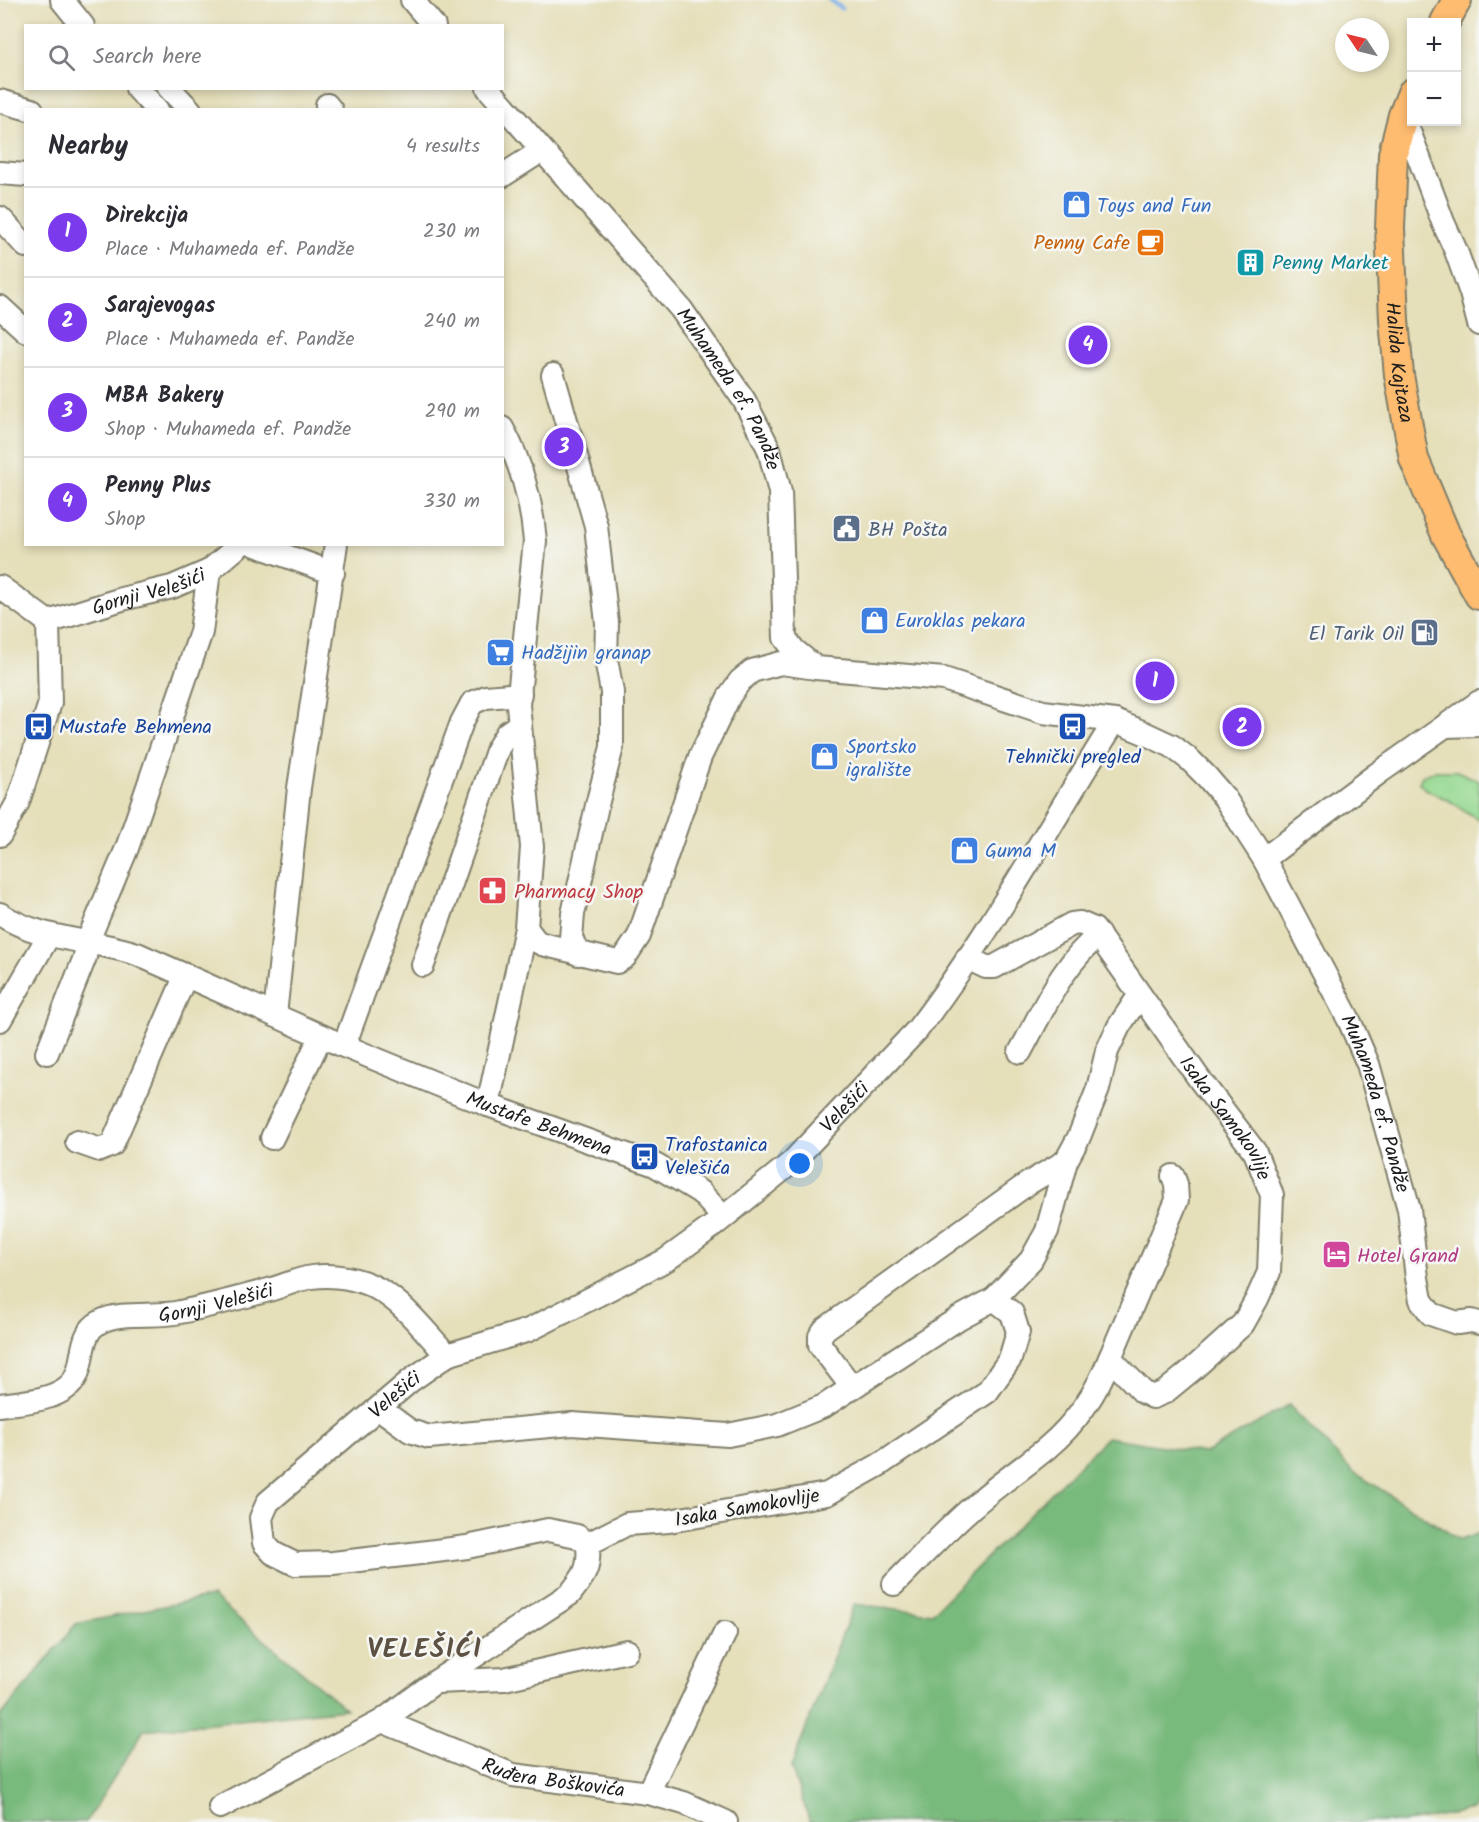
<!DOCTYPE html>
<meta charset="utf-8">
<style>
:root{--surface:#fff;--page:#f7f7f7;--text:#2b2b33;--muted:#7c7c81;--line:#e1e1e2;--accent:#7c3aed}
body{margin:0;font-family:Kalam,sans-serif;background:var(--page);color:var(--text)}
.controls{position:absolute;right:18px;top:18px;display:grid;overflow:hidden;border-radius:0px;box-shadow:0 3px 9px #0003}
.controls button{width:54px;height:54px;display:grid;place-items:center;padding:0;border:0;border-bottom:2px solid var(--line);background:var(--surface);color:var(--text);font:30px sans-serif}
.compass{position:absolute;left:1335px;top:18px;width:54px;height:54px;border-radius:50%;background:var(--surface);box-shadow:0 3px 9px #0003;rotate:305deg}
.you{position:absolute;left:800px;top:1164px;width:21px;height:21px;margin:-15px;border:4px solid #fff;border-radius:50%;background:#1a73e8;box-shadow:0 0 0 9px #1a73e833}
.badge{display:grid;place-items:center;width:39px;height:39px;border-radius:50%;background:var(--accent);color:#fff;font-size:20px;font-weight:700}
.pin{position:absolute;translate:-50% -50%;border:3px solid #fff;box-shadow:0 2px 6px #0006}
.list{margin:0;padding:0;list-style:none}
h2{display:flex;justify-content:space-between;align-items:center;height:78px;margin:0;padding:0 24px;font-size:26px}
h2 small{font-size:20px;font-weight:400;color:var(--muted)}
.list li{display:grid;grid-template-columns:39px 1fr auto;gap:18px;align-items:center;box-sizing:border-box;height:90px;padding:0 24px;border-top:2px solid var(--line)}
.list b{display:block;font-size:22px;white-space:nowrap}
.list p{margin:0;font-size:20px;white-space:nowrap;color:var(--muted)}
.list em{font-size:20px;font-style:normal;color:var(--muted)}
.icon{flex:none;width:33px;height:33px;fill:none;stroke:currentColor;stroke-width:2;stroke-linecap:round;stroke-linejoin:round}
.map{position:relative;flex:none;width:1479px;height:1822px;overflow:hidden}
.search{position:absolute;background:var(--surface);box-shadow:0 3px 9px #0003;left:24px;top:24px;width:480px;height:66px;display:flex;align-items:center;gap:15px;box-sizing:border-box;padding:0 21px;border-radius:0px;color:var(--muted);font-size:22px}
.panel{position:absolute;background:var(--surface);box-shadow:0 3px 9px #0003;left:24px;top:108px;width:480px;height:438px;border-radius:0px}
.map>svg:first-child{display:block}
.green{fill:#96d991;stroke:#597a56;stroke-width:1.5}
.forest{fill:#78b97b;stroke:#4a6a4c;stroke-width:1.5}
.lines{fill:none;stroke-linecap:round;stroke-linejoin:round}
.stream{stroke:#75ace4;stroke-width:5}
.minor-casing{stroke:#807e6b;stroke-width:26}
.major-casing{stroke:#807e6b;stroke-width:32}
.minor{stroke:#fff;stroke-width:22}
.major{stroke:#febc70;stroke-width:28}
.labels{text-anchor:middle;stroke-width:5;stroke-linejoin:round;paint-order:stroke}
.shop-label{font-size:20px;fill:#366cbe;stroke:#f6f6f2;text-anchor:start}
.food-label{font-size:20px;fill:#c56008;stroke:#f6f6f2;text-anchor:end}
.culture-label{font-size:20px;fill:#0d838f;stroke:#f6f6f2;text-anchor:start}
.street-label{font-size:20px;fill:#1c1c1c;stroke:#f6f6f2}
.service-label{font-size:20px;fill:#4e5e75;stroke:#f6f6f2;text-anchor:start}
.transit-label{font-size:20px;fill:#164399;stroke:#f6f6f2;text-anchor:start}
.health-label{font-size:20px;fill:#be3a42;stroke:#f6f6f2;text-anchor:start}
.hotel-label{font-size:20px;fill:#b23c85;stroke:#f6f6f2;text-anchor:start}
.district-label{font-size:26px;font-weight:bold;letter-spacing:1.5px;fill:#5c5143;stroke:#f6f6f2}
</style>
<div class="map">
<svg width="1479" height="1822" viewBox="0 0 1479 1822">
<rect width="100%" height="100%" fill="#f6f6f2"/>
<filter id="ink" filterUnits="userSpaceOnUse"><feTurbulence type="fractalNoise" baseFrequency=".0167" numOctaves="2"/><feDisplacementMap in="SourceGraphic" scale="12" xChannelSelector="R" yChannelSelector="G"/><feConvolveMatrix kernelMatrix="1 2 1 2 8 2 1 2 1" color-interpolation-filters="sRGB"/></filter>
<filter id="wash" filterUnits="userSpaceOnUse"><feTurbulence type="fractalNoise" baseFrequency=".008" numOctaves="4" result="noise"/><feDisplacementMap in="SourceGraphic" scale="24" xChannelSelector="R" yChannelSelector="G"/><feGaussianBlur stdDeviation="1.35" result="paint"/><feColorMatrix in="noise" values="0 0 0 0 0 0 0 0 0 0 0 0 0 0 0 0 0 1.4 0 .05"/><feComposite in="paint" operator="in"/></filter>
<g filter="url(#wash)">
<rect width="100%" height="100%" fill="#e5dfba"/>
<path class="green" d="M1435 771H1457L1479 781V820L1450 801 1427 790 1419 783 1422 776Z"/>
<g class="forest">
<path d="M1289 1405 1352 1471 1460 1540 1479 1533V1794L1473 1810 1406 1822H810L791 1767 854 1604 932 1613 1107 1437 1205 1453Z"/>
<path d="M212 1596 346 1709 144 1730 86 1822H0V1717L76 1624Z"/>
</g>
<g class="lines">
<path class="stream" d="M830 0 841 8"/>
</g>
</g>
<g filter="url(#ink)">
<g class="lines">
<defs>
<g id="minor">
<path d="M62 0 83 26"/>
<path d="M412 0 434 26"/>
<path d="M137 88 157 110"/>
<path d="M169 88 190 110"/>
<path id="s1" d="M488 88 681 309 744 400 769 449 780 492 785 638 794 650 816 668"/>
<path d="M0 101 32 110"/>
<path d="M327 105 331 110"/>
<path d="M1403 115 1443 222 1456 251 1471 293 1479 324"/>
<path d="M0 173 26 175"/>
<path d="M502 176 541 151"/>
<path d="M0 218 26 246"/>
<path d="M0 307 26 331"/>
<path d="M553 375 596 526 607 623 606 659 612 692V747L598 801 573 914 571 938 578 954"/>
<path d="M253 544 333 573"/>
<path d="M0 587 48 622"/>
<path id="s2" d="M48 622 122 599 172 587 209 571 241 544"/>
<path d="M1445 726 1479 725"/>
<path d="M0 835 18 802 50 703 48 622"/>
<path id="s3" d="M1264 859 1349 1020 1368 1064 1409 1209 1417 1278 1421 1300 1431 1314 1457 1323 1472 1321 1479 1323"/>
<path id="s4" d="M0 914C41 941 92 939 137 954L344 1046 488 1105 655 1165 700 1192 723 1217"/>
<path d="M526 928 536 941 542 944 617 962 625 957 639 936 700 757 730 695 740 681 752 671 781 663 816 668 944 679 1043 712 1115 721 1142 732 1172 746 1190 760 1207 777 1224 797 1264 859 1377 774 1479 702"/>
<path id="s5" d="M967 958 986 967H994L1072 924 1080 923 1094 929 1200 1080 1255 1152 1272 1195 1269 1272 1257 1299 1243 1324 1193 1369 1165 1392 1153 1397 1143 1392 1110 1358 1177 1200 1176 1184 1173 1176"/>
<path d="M423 965 498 748 507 733 520 724"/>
<path d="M275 1015 299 788 336 544"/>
<path d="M0 1020 49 935"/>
<path d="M344 1046 462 722 472 703 486 697 520 694"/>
<path d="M1020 1052C1043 1011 1061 965 1099 935"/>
<path d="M47 1053 85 957 87 943 127 848 201 632 209 571"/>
<path d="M488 1105 526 928 532 847 518 705 535 541C532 504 521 461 502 428"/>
<path d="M272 1138 321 1036"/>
<path d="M77 1142 100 1150 112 1145 186 975"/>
<path d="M994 1299 1031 1260 1047 1231 1066 1161 1079 1137 1098 1089 1107 1051 1119 1026 1139 996"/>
<path d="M852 1387 820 1345V1336L825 1329 1027 1184 1066 1161"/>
<path id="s6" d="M0 1405C22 1402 51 1401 69 1386 88 1369 75 1335 100 1322 121 1310 156 1318 180 1312 210 1306 239 1298 269 1290 283 1286 298 1279 312 1277 334 1274 359 1278 378 1289 405 1304 426 1333 447 1355"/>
<path d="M380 1409 410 1431 429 1437 572 1424 728 1435 777 1425 824 1406 959 1318 994 1299 1012 1313 1018 1332 1010 1359 987 1392 879 1465 827 1494 669 1521 627 1524 588 1544"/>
<path d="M894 1584C919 1559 943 1533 969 1510 994 1487 1022 1469 1048 1447 1076 1423 1097 1392 1110 1358"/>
<path d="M437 1682 504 1679 627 1651"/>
<path id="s7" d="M382 1721 513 1775 648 1793 684 1803 726 1822"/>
<path d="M648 1793 725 1633"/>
<path id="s8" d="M220 1807 382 1721 435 1682 570 1594C585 1575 590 1569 588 1544L577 1536 548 1530 467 1547 420 1553 333 1563 295 1564 273 1553 264 1543 261 1518 268 1502 410 1381 447 1355 529 1330 666 1260 713 1226 792 1162 917 1030C991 933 1050 824 1115 721"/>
</g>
<g id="major">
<path d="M1445 22 1457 0"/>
<path id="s9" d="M1412 93 1403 115 1393 154 1390 228 1394 320 1399 375 1414 459 1446 535 1479 595"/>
</g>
</defs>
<use href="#minor" class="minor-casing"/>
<use href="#major" class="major-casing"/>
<use href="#minor" class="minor"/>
<use href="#major" class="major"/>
</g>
</g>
<defs>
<symbol id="shop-square" viewBox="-11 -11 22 22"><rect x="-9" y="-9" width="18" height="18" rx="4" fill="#3f7fe0" stroke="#f6f6f2"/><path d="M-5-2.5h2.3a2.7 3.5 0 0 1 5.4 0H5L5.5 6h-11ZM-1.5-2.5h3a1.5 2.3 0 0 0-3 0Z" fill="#fff"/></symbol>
<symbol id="cafe-square" viewBox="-11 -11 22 22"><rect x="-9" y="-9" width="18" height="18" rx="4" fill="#e8710a" stroke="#f6f6f2"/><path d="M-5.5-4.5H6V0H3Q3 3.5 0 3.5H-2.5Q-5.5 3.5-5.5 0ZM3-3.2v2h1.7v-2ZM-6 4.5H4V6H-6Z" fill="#fff"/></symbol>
<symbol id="building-square" viewBox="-11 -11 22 22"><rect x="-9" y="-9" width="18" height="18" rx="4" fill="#0f9aa8" stroke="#f6f6f2"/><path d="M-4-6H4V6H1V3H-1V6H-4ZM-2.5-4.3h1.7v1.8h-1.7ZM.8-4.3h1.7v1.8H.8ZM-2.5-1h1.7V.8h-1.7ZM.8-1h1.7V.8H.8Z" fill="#fff"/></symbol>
<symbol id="civic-square" viewBox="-11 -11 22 22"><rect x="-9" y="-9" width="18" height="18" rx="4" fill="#5c6f8a" stroke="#f6f6f2"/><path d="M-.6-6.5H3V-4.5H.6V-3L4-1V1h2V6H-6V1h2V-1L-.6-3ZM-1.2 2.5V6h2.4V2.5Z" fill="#fff"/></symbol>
<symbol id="fuel-square" viewBox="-11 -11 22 22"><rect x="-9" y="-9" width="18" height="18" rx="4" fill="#5c6f8a" stroke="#f6f6f2"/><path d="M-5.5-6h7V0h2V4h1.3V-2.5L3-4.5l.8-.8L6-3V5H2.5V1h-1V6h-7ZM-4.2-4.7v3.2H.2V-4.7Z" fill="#fff"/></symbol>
<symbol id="supermarket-square" viewBox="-11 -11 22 22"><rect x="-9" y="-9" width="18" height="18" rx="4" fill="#3f7fe0" stroke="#f6f6f2"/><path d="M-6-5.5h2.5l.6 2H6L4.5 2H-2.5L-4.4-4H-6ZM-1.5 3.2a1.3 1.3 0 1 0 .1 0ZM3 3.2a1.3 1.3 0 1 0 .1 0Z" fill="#fff"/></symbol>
<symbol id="bus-square" viewBox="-11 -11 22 22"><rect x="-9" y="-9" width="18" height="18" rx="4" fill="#1a4fb4" stroke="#f6f6f2"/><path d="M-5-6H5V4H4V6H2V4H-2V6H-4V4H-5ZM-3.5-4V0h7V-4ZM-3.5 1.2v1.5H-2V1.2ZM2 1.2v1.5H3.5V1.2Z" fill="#fff"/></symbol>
<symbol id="pharmacy-square" viewBox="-11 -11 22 22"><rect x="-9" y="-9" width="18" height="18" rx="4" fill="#e0444e" stroke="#f6f6f2"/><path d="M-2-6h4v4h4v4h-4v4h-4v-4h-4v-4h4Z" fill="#fff"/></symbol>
<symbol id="hotel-square" viewBox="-11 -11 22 22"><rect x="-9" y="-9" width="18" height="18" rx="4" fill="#d1479c" stroke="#f6f6f2"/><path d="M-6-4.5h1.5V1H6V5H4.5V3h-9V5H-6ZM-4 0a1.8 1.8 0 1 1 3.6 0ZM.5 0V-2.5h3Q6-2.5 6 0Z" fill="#fff"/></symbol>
</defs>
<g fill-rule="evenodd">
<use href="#shop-square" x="1060" y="188" width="33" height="33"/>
<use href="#cafe-square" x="1134" y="226" width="33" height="33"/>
<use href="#building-square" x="1234" y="246" width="33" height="33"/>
<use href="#civic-square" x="830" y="512" width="33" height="33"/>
<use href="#shop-square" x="858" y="604" width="33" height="33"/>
<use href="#fuel-square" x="1408" y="616" width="33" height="33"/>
<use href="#supermarket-square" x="484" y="636" width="33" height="33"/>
<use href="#bus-square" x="22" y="710" width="33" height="33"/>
<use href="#bus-square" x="1056" y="710" width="33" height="33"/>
<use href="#shop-square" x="808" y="740" width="33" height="33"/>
<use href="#shop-square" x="948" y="834" width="33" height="33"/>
<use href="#pharmacy-square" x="476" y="874" width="33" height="33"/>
<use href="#bus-square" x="628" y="1140" width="33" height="33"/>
<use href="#hotel-square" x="1320" y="1238" width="33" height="33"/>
</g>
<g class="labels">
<g class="shop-label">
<text x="1097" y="212">Toys and Fun</text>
<text x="895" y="627">Euroklas pekara</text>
<text x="521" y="659">Hadžijin granap</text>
<text x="846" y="753">Sportsko<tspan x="846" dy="23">igralište</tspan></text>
<text x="985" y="857">Guma M</text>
</g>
<g class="food-label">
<text x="1130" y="249">Penny Cafe</text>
</g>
<g class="culture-label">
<text x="1272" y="269">Penny Market</text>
</g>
<g class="street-label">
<text dy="7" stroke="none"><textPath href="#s9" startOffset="273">Halida Kajtaza</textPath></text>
<text dy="7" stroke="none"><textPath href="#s1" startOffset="387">Muhameda ef. Pandže</textPath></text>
<text dy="7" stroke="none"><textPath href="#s2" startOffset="105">Gornji Velešići</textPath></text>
<text dy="7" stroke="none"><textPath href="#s3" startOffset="270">Muhameda ef. Pandže</textPath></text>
<text dy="7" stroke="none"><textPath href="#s8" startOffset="1552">Velešići</textPath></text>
<text dy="7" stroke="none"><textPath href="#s5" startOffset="372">Isaka Samokovlije</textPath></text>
<text dy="7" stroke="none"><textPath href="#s4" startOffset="580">Mustafe Behmena</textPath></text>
<text dy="7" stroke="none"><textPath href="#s6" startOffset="264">Gornji Velešići</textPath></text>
<text dy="7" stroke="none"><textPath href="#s8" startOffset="1011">Velešići</textPath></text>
<text transform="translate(747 1507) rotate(-10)" y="7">Isaka Samokovlije</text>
<text dy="7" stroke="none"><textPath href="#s7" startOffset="182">Ruđera Boškovića</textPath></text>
</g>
<g class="service-label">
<text x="868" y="536">BH Pošta</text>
<text x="1404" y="640" text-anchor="end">El Tarik Oil</text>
</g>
<g class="transit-label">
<text x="59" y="733">Mustafe Behmena</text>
<text x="1073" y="763" text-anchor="middle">Tehnički pregled</text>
<text x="665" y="1151">Trafostanica<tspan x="665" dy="23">Velešića</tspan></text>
</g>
<g class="health-label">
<text x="514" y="898">Pharmacy Shop</text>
</g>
<g class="hotel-label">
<text x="1357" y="1262">Hotel Grand</text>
</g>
<g class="district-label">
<text x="425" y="1657">VELEŠIĆI</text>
</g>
</g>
</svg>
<div class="controls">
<button>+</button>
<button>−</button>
</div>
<svg class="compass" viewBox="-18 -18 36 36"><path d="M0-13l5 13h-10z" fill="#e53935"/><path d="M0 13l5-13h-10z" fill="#7c7c81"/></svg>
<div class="you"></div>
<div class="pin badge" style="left:1155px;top:681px">1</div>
<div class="pin badge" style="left:1242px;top:727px">2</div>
<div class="pin badge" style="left:564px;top:447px">3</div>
<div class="pin badge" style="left:1088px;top:345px">4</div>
<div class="search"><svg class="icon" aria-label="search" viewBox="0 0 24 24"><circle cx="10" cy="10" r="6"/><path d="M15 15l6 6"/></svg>Search here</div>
<section class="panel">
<h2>Nearby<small>4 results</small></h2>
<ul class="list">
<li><span class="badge">1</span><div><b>Direkcija</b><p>Place · Muhameda ef. Pandže</p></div><em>230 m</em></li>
<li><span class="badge">2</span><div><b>Sarajevogas</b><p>Place · Muhameda ef. Pandže</p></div><em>240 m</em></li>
<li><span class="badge">3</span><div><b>MBA Bakery</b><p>Shop · Muhameda ef. Pandže</p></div><em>290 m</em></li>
<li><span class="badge">4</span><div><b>Penny Plus</b><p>Shop</p></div><em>330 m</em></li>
</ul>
</section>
</div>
